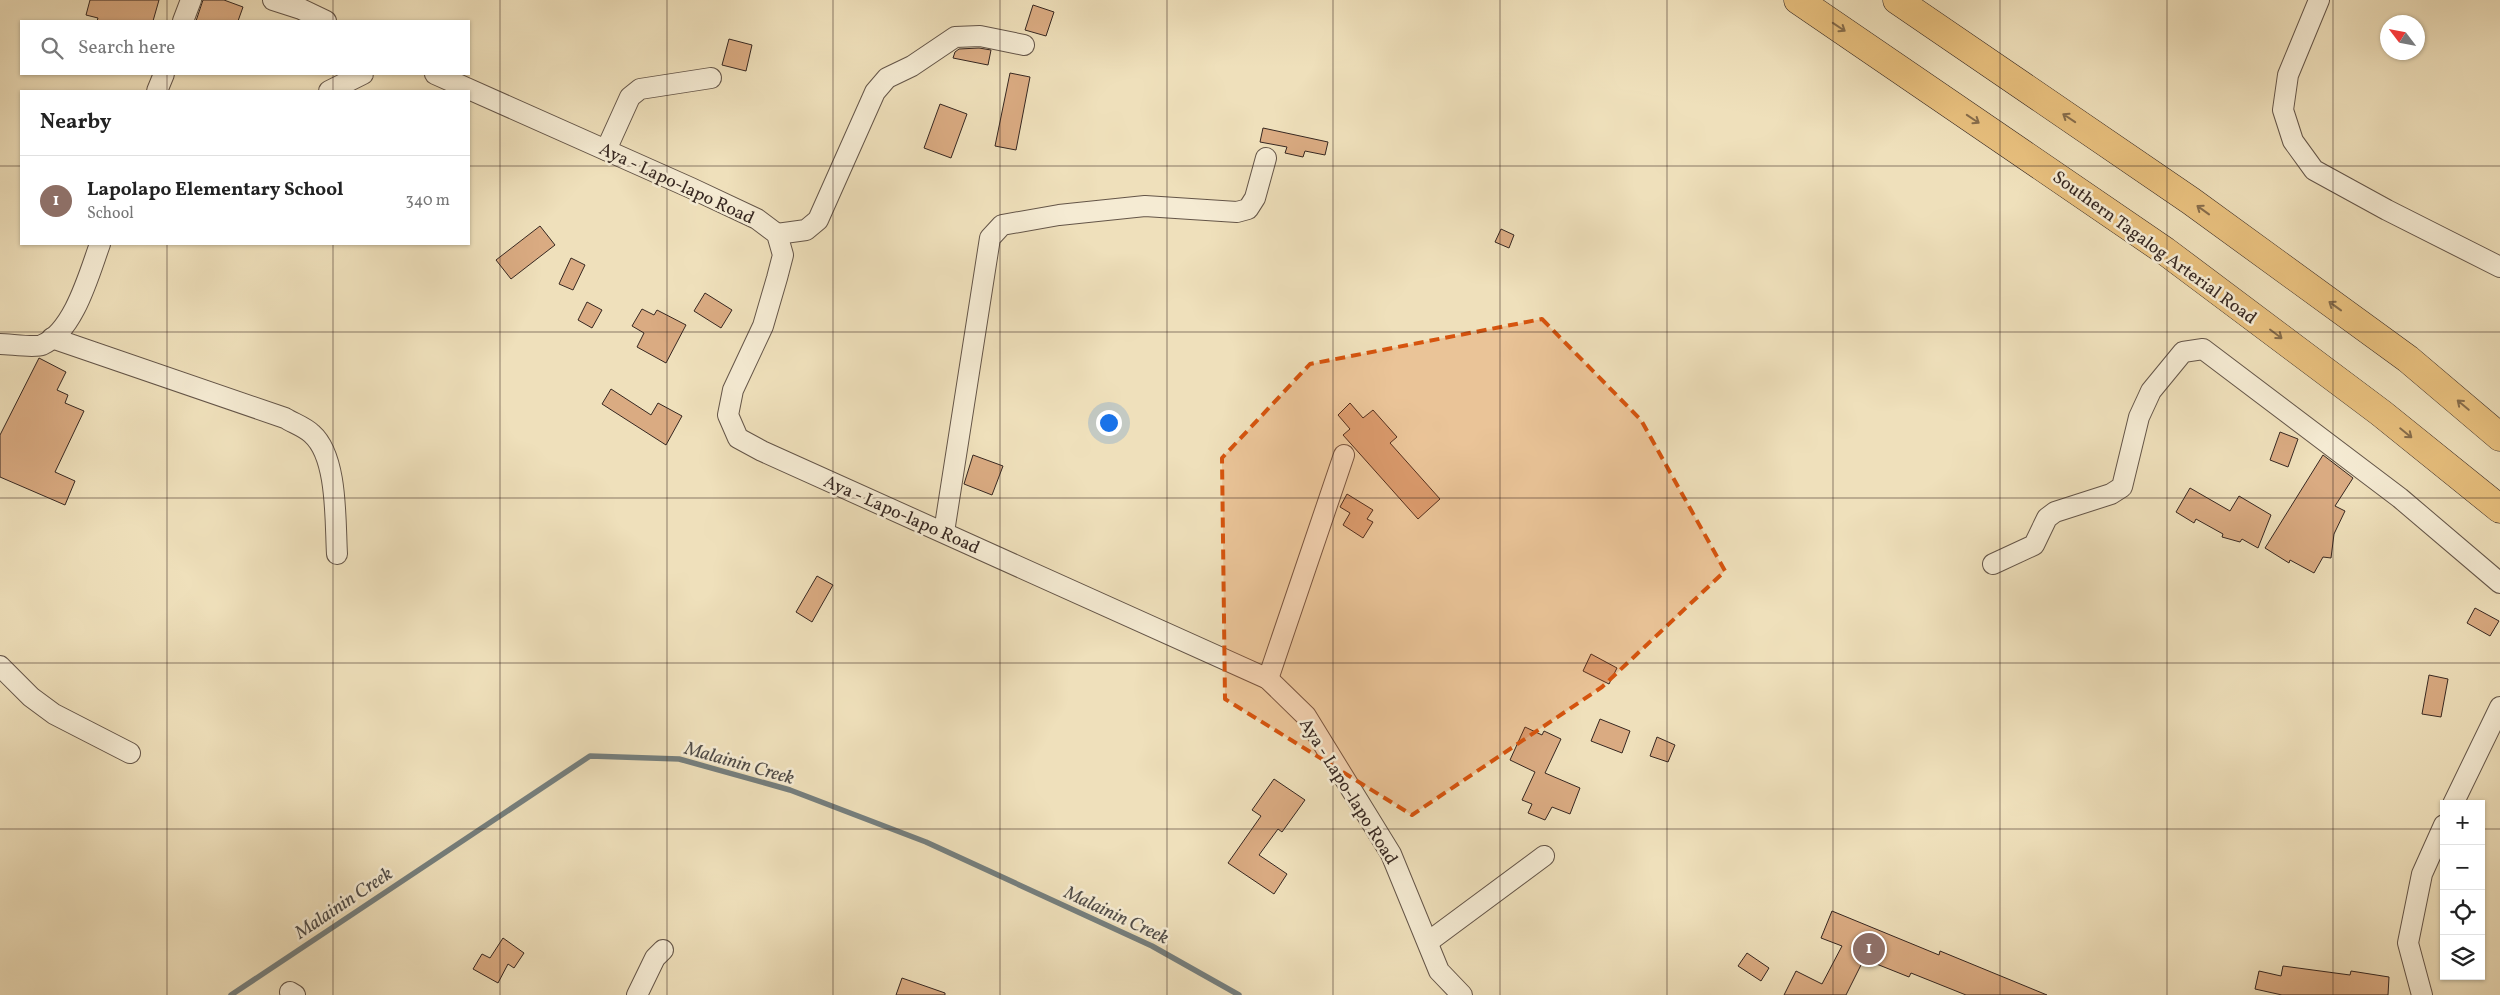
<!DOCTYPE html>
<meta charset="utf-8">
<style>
:root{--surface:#fff;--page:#f2f2f2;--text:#222;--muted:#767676;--line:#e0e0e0;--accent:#d93025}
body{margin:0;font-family:Vollkorn,serif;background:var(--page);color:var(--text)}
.controls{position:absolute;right:15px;bottom:15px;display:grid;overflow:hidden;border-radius:0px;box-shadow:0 1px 4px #0004}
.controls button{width:45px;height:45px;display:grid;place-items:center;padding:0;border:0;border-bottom:1px solid var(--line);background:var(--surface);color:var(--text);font:25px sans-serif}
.compass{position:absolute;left:2380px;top:15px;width:45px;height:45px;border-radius:50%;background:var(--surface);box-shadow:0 1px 4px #0004;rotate:302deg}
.you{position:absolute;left:1108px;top:422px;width:18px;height:18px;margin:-12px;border:4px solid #fff;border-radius:50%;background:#1a73e8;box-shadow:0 0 0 8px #1a73e833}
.badge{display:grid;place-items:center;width:32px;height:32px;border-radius:50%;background:var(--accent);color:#fff;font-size:16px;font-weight:700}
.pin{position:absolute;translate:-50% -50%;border:2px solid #fff;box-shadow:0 1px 5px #0006}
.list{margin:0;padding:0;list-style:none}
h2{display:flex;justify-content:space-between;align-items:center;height:65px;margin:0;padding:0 20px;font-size:21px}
h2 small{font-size:16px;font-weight:400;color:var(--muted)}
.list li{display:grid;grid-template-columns:32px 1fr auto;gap:15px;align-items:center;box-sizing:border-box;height:90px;padding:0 20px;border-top:1px solid var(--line)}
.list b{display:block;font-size:19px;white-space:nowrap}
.list p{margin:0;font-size:16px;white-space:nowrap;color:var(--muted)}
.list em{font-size:16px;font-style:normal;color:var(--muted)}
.icon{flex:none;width:28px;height:28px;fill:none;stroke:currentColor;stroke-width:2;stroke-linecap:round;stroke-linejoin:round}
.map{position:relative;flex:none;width:2500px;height:995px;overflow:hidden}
.search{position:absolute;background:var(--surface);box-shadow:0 1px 4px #0004;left:20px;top:20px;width:450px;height:55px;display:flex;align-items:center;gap:12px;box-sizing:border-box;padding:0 18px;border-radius:0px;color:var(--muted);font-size:19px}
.panel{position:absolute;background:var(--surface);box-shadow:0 1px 4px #0004;left:20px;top:90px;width:450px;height:155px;border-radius:0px}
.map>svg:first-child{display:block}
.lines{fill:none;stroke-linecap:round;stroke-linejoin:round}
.stream{stroke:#757f7e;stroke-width:5.5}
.building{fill:#daab82;stroke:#362721}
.minor-casing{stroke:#645548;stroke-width:22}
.highway-casing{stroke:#362721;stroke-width:29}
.minor{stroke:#f5ebd3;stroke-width:20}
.highway{stroke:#e8c07e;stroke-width:28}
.oneway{stroke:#866c4b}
.marked{fill:#d6540e;fill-opacity:0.2;stroke:#d6540e;stroke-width:4;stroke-dasharray:10 6;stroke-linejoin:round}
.grid{fill:none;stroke:#362721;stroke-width:1;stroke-opacity:0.55}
.labels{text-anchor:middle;stroke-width:5;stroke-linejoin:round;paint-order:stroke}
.street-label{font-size:18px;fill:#362721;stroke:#f5ebd3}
.water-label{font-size:19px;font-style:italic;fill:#504c48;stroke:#f5ebd3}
</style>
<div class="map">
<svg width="2500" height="995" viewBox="0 0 2500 995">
<rect width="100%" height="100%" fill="#efe0bb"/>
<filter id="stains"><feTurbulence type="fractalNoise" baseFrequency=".004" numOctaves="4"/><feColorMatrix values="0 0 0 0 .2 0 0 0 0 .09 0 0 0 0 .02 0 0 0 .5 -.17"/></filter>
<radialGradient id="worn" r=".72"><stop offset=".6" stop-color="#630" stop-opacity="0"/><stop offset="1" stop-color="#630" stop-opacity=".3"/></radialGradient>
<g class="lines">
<path class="stream" d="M231 995 590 756 679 759 790 790 926 842 1152 946 1239 995"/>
</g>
<g class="building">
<path d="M90 0H159L153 21H97L98 18 86 15Z"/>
<path d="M203 0H224L243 7 238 21H196Z"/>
<path d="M1033 5 1054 12 1046 36 1025 30Z"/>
<path d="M729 39 752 45 746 71 722 65Z"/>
<path d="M979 48 991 50 988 65 953 58 955 52 959 49Z"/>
<path d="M1010 73 1030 77 1016 150 995 146Z"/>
<path d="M940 104 967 114 951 158 924 148Z"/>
<path d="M1263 128 1328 142 1325 155 1305 151 1303 157 1285 153 1287 147 1260 142Z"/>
<path d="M540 226 555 245 511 279 496 260Z"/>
<path d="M1501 229 1514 235 1509 248 1495 242Z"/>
<path d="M571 258 585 265 573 290 559 284Z"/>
<path d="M705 293 732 310 721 328 694 311Z"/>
<path d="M587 302 602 310 592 328 578 320Z"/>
<path d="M642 309 654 315 657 310 686 325 666 363 637 347 644 333 632 326Z"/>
<path d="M39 358 66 372 57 390 68 395 65 403 84 411 55 472 75 481 65 505 0 477V435Z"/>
<path d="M611 389 651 415 658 403 682 416 666 445 602 404Z"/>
<path d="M1350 403 1363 418 1373 410 1397 437 1390 443 1440 499 1418 519 1343 435 1350 429 1338 415Z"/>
<path d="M2280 432 2298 439 2288 467 2270 460Z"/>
<path d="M973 455 1003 466 992 495 964 484Z"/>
<path d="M2323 455 2353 478 2335 506 2345 511 2334 534 2331 558 2323 557 2314 573 2290 560 2289 563 2265 548Z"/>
<path d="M2190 488 2230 511 2239 496 2271 515 2258 548 2242 539 2240 542 2222 537 2223 534 2196 519 2194 523 2176 512Z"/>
<path d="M1347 494 1373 510 1367 519 1373 522 1363 538 1343 525 1350 513 1340 507Z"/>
<path d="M817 576 833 585 812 622 796 612Z"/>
<path d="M2475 608 2499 621 2490 636 2467 623Z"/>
<path d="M1591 654 1617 668 1609 684 1583 671Z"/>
<path d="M2429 675 2448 679 2441 717 2422 714Z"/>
<path d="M1600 719 1630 731 1622 753 1591 741Z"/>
<path d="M1525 727 1542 735 1544 731 1561 739 1545 773 1580 788 1570 814 1552 807 1545 820 1528 813 1532 804 1522 800 1535 772 1510 760Z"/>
<path d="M1657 737 1675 745 1668 762 1650 756Z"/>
<path d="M1274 779 1305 800 1282 832 1278 829 1259 855 1287 874 1274 894 1228 863 1261 816 1252 810Z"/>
<path d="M1832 911 1939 955 1940 951 2047 995H1966L1911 973 1909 977 1864 959 1846 995H1784L1796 971 1822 984 1842 946 1821 938Z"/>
<path d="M503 938 524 953 514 968 508 964 498 983 473 969 482 954 490 958Z"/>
<path d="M1747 953 1769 968 1761 981 1738 966Z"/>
<path d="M2283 966 2350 975 2351 971 2389 977 2388 995H2282L2255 989 2259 971 2281 976Z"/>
<path d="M902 978 945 993V995H896Z"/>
</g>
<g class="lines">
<defs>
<g id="minor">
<path d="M273 0 301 9 326 21"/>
<path d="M2319 0 2288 75 2283 110 2293 141 2314 170 2387 210 2500 267"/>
<path d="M183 21 191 0"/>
<path d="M435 74 691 188 757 219 777 234 783 255 777 278 763 326 733 390 728 415 738 438 762 451 1268 679 1306 716 1391 854 1439 971 1462 995"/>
<path d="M157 91 164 74"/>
<path d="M329 91 363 74"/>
<path d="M606 150 630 97 640 89 711 78"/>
<path d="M777 234 806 230 818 220 875 92 887 78 912 66 955 37 980 36 1024 45"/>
<path d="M52 338 285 418C293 423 305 427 312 434 338 457 335 521 337 554"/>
<path d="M0 344C10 344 34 348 42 345 74 331 89 274 100 244"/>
<path d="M944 532 990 238 1002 225 1059 215 1145 206 1237 212 1248 209 1255 198 1266 158"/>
<path d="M1993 564 2034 545 2047 518 2055 512 2111 494 2122 487 2139 417 2151 391 2183 352 2203 349 2400 498 2500 583"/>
<path d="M0 666 31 697 54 714 130 753"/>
<path d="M1268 679 1344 455"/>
<path d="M2453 804 2500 707"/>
<path d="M1428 942 1544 856"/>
<path d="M290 992 295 995"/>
<path d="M637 995 655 958 663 950"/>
<path d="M2422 995 2408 943 2422 874 2444 825"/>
</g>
<g id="highway">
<path d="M1798 0 2165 251 2381 413 2500 509"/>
<path d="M1897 0 2191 201 2408 359 2500 437"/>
</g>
</defs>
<use href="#minor" class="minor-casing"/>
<use href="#highway" class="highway-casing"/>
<use href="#minor" class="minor"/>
<use href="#highway" class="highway"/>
</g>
<defs><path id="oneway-shaft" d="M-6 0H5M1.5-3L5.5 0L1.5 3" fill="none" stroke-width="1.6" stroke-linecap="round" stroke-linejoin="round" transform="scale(1.25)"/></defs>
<g class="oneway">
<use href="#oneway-shaft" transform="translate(1839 27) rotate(34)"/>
<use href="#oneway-shaft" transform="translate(2069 118) rotate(-146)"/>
<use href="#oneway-shaft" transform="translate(1973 119) rotate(34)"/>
<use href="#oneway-shaft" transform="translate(2203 210) rotate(-144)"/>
<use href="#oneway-shaft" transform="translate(2335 306) rotate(-144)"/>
<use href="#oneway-shaft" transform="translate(2276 334) rotate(37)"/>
<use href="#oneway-shaft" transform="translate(2463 405) rotate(-140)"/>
<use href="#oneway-shaft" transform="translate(2406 433) rotate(39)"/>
</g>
<path class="marked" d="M1542 319 1641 420 1725 571 1602 687 1412 815 1225 699 1222 458 1310 364Z"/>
<path class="grid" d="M167 0V21M333 0V21M500 0V995M667 0V995M833 0V995M1000 0V995M1167 0V995M1333 0V995M1500 0V995M1667 0V995M1833 0V995M2000 0V995M2167 0V995M2333 0V995M167 74V91M333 74V91M0 166H21M469 166H2500M167 244V995M333 244V995M0 332H2500M0 498H2500M0 663H2500M0 829H2444M2481 829H2500"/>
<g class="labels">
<g class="street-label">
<text transform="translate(677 183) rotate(25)" y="6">Aya - Lapo-lapo Road</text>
<text transform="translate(2155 247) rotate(36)" y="6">Southern Tagalog Arterial Road</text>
<text transform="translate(902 514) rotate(24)" y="6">Aya - Lapo-lapo Road</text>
<text transform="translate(1349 791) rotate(58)" y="6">Aya - Lapo-lapo Road</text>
</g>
<g class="water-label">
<text transform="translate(740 762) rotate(16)" y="7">Malainin Creek</text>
<text transform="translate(343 902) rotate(-34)" y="7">Malainin Creek</text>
<text transform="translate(1117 914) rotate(25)" y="7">Malainin Creek</text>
</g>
</g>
<rect width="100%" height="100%" filter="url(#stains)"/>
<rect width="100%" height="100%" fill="url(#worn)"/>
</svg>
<div class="controls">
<button>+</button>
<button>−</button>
<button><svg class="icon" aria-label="locate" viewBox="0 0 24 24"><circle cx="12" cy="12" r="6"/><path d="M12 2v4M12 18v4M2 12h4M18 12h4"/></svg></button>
<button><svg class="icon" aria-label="layers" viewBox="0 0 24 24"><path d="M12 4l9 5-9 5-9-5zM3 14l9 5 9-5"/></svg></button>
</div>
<svg class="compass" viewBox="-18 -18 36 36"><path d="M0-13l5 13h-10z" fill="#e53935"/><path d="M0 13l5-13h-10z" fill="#767676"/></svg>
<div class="you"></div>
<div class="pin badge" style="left:1869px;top:949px;background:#8d6e63">1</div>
<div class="search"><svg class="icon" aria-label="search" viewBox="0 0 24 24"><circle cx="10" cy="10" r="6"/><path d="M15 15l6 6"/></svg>Search here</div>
<section class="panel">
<h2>Nearby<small></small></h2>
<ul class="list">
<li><span class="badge" style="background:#8d6e63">1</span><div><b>Lapolapo Elementary School</b><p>School</p></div><em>340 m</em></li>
</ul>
</section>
</div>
